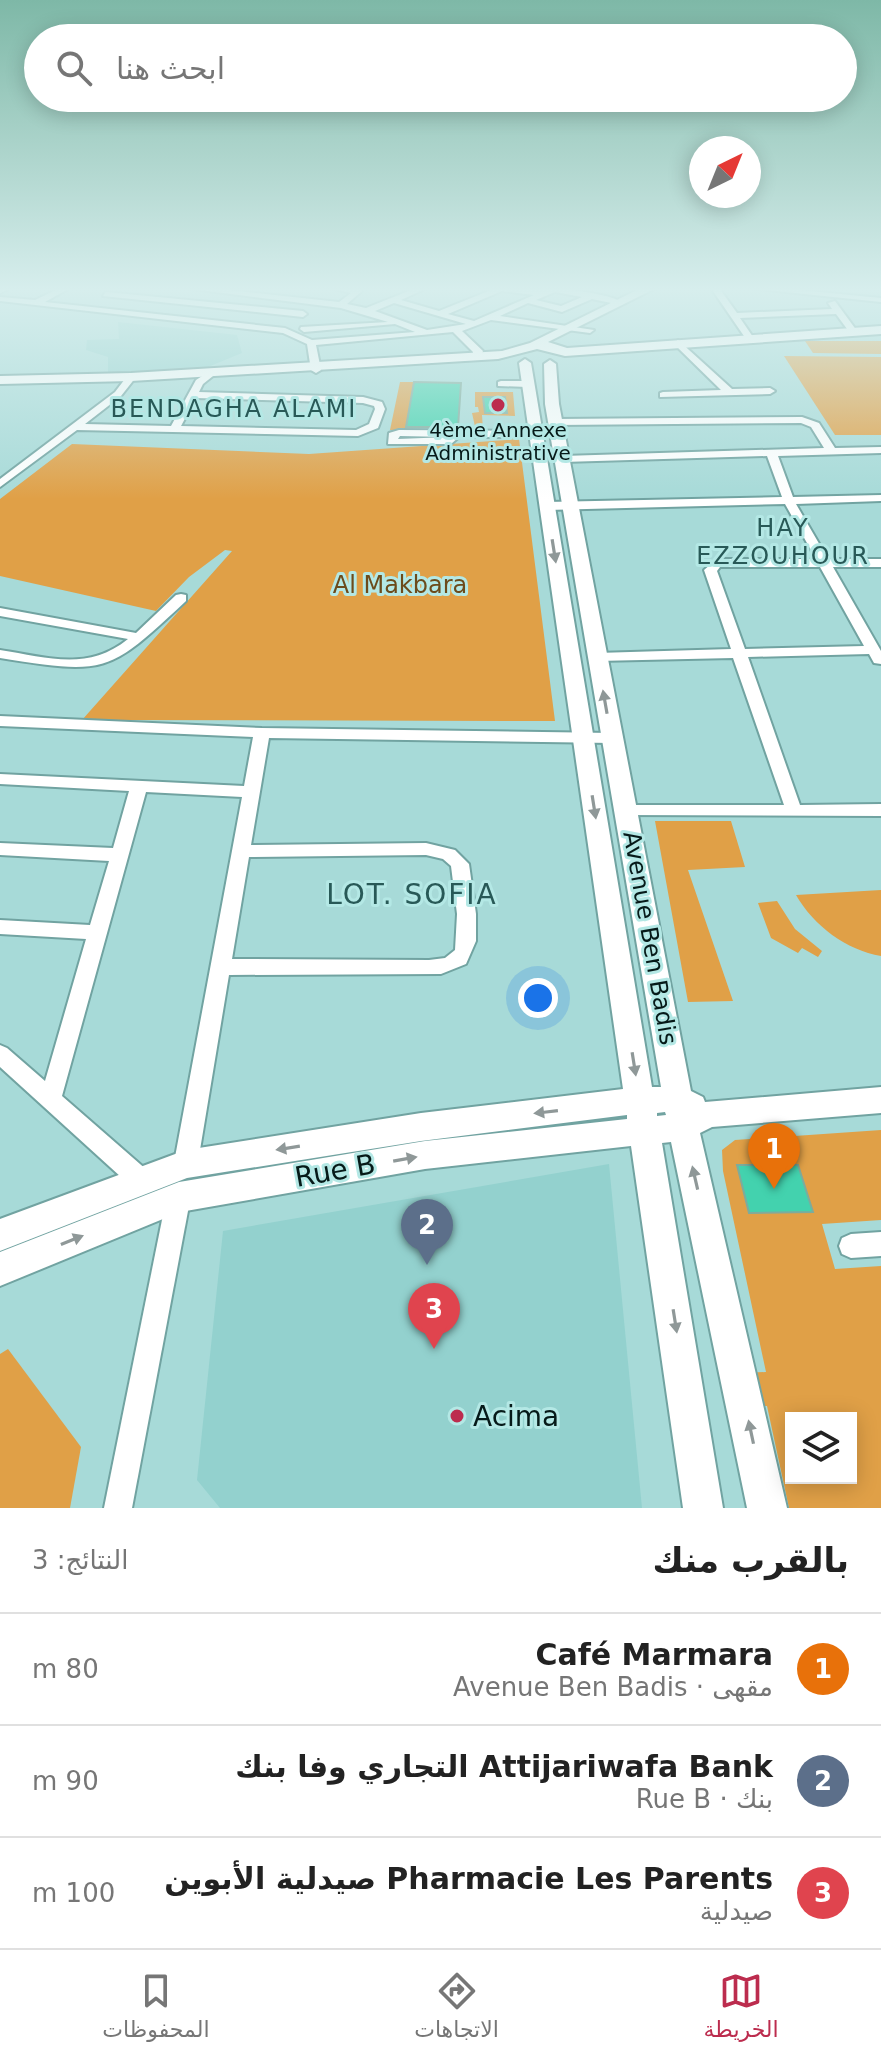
<!DOCTYPE html>
<html lang="ar">
<meta charset="utf-8">
<style>
:root{--surface:#fff;--page:#f6f6f6;--text:#222;--muted:#767676;--line:#e0e0e0;--accent:#bc2c4e}
body{margin:0;font-family:"DejaVu Sans",Cairo,sans-serif;background:var(--page);color:var(--text);direction:rtl}
.controls{position:absolute;right:24px;bottom:24px;display:grid;overflow:hidden;border-radius:0px;box-shadow:0 4px 20px #0003}
.controls button{width:72px;height:72px;display:grid;place-items:center;padding:0;border:0;border-bottom:2px solid var(--line);background:var(--surface);color:var(--text);font:40px sans-serif}
.compass{position:absolute;left:689px;top:136px;width:72px;height:72px;border-radius:50%;background:var(--surface);box-shadow:0 4px 20px #0003;rotate:43deg}
.you{position:absolute;left:538px;top:998px;width:28px;height:28px;margin:-20px;border:6px solid #fff;border-radius:50%;background:#1a73e8;box-shadow:0 0 0 12px #1a73e833}
.badge{display:grid;place-items:center;width:52px;height:52px;border-radius:50%;background:var(--accent);color:#fff;font-size:26px;font-weight:700}
.pin{position:absolute;translate:-50% -66px;filter:drop-shadow(0 2px 4px #0008)}
.pin::after{content:'';position:absolute;top:42px;width:28px;height:24px;background:inherit;clip-path:polygon(0 0,100% 0,50% 100%)}
.list{margin:0;padding:0;list-style:none}
h2{display:flex;justify-content:space-between;align-items:center;height:104px;margin:0;padding:0 32px;font-size:34px}
h2 small{font-size:26px;font-weight:400;color:var(--muted)}
.list li{display:grid;grid-template-columns:52px 1fr auto;gap:24px;align-items:center;box-sizing:border-box;height:112px;padding:0 32px;border-top:2px solid var(--line)}
.list b{display:block;font-size:30px;white-space:nowrap}
.list p{margin:0;font-size:26px;white-space:nowrap;color:var(--muted)}
.list em{font-size:26px;font-style:normal;color:var(--muted)}
.icon{flex:none;width:44px;height:44px;fill:none;stroke:currentColor;stroke-width:2;stroke-linecap:round;stroke-linejoin:round}
.map{position:relative;flex:none;width:881px;height:1508px;overflow:hidden;direction:ltr}
.search{position:absolute;background:var(--surface);box-shadow:0 4px 20px #0003;left:24px;right:24px;top:24px;height:88px;display:flex;align-items:center;gap:20px;box-sizing:border-box;padding:0 28px;border-radius:44px;color:var(--muted);font-size:30px}
.sheet{height:440px;background:var(--surface)}
nav{display:flex;justify-content:space-around;align-items:center;box-sizing:border-box;height:112px;border-top:2px solid var(--line);background:var(--surface);font-size:22px;color:var(--muted)}
nav a{display:grid;justify-items:center;gap:4px}
nav .on{color:var(--accent)}
.map>svg:first-child{display:block}
.built{fill:#93d1ce}
.green{fill:#e0a047;fill-rule:evenodd}
.building{fill:#43d2ae;stroke:#7eab9c;stroke-width:2}
.lines{fill:none;stroke-linecap:round;stroke-linejoin:round}
.street-casing{stroke:#71a3a1;stroke-width:4}
.secondary-casing{stroke:#71a3a1;stroke-width:4}
.street{fill:#fff;fill-rule:evenodd}
.secondary{fill:#fff;fill-rule:evenodd}
.oneway{fill:#8f9898}
.poi-dot{fill:#bc2c4e;stroke:#b4e8e5;stroke-width:3}
.labels{text-anchor:middle;stroke-width:6;stroke-linejoin:round;paint-order:stroke}
.far-poi-label{font-size:20px;fill:#061a19;stroke:#b4e8e5}
.far-quarter-label{font-size:24px;letter-spacing:2px;fill:#285957;stroke:#b4e8e5}
.park-label{font-size:24px;fill:#6c4b1b;stroke:#b4e8e5}
.street-label{font-size:24px;fill:#061a19;stroke:#b4e8e5}
.quarter-label{font-size:28px;letter-spacing:2px;fill:#285957;stroke:#b4e8e5}
.near-street-label{font-size:28px;fill:#061a19;stroke:#b4e8e5}
.near-poi-label{font-size:28px;fill:#061a19;stroke:#b4e8e5;text-anchor:start}
</style>
<div class="map">
<svg width="881" height="1508" viewBox="0 0 881 1508">
<rect width="100%" height="100%" fill="#a7dad8"/>
<g class="built">
<path d="M118 322 237 335 242 353 203 369 108 374V357L86 350 87 340 119 339Z"/>
<path d="M609 1164 642 1508H220L197 1480 223 1231Z"/>
</g>
<g class="green">
<path d="M805 341H881V354L813 353Z"/>
<path d="M784 356 881 357V435H835Z"/>
<path d="M400 382H414L406 431 390 430Z"/>
<path d="M475 392H513L515 416 482 415 483 430 486 431H476L472 413 479 412 478 407H475Z"/>
<path d="M519 439 555 721 82 720 232 551 225 550 189 577 156 611 0 576V499L72 444 309 454Z"/>
<path d="M655 821H731L745 867 688 870 733 1001 688 1002Z"/>
<path d="M881 890V956C846 950 814 926 796 895Z"/>
<path d="M777 901 795 929 822 951 818 957 802 948 798 953 771 938 758 903Z"/>
<path d="M881 1130V1220L822 1224 835 1269 881 1266V1508H789L767 1406H746L739 1373 766 1372 723 1171 722 1150 735 1140ZM791 1418H851V1478H791Z"/>
<path d="M8 1349 81 1447 70 1508H0V1354Z"/>
</g>
<g class="building">
<path d="M414 382 461 383 458 427H406Z"/>
<path d="M483 397H505L507 413H485Z"/>
<path d="M737 1165H798L813 1212 749 1213Z"/>
</g>
<g class="lines">
<defs>
<g id="street">
<path d="M60 288H70L45 302 285 328 312 340 415 332 395 324 304 332 300 329 301 327 388 322 341 308 184 288H210L339 302 351 293 331 288H354L362 291 347 304 366 308 416 288H427L401 300 439 311 491 290 487 288C525 288 592 286 625 303L621 305 592 299 562 312 528 303 500 316 594 330 590 333 491 320 462 331 483 351 480 358 477 359 472 356 473 352 453 332 316 345 321 370 316 373 311 370 307 344 283 333 0 301V297L35 300ZM502 291 534 295 474 321 448 314ZM555 292 582 297 561 306 536 300ZM394 303 466 324 427 330 375 311Z"/>
<path d="M711 288H719L737 313 832 309 828 303 835 301 857 331 850 333 836 314 740 318 753 337 746 339Z"/>
<path d="M749 288H779L881 298V302Z"/>
<path d="M106 292 303 311 307 314 303 317 103 296Z"/>
<path d="M678 340 732 389 770 388 775 391 770 394 660 397V393L663 392 721 390 675 345 674 343Z"/>
<path d="M213 369 218 372 203 384 199 392 363 397 382 402 385 409 378 428 358 436 77 430 0 487V479L115 392 128 375 136 377 121 396 85 424 171 426 196 380ZM196 398 363 403 374 406 375 409 369 424 356 430 181 426Z"/>
<path d="M501 381H528L533 384 528 387 498 386V382Z"/>
<path d="M802 417 819 423 835 448 881 447V453L778 456 793 497 881 495V501L796 504 828 559H881V567H833L881 651V664L874 663 869 654 748 657 800 805 881 804V816L621 815 619 811 621 807 627 805H784L733 658 597 661 590 657 597 653 731 649 704 570 717 559H816L785 504 547 510 541 506 547 502 782 497 767 456 563 462 558 459 563 456 824 448 811 427 801 423 555 425 550 422 555 419ZM720 567H820L864 646 745 649 717 571Z"/>
<path d="M399 430 536 431 541 434 536 437H459L451 444H388L389 433ZM400 436 449 437 398 439Z"/>
<path d="M181 594 186 595V601C108 674 106 675 0 658V650C47 657 87 672 128 639L0 616V608L136 633 176 595Z"/>
<path d="M0 716 262 728 612 733 620 738 612 743 269 738 251 845 426 843 455 850 469 864 476 914V941L466 964 441 974 229 975 197 1168 193 1175 185 1178 177 1175 173 1168 242 797 146 792 62 1096 148 1171 152 1179 148 1187 140 1190 132 1187 0 1067V1045L7 1048 45 1081 86 939 0 934V920L90 925 109 861 0 855V843L113 848 129 791 0 784V774L244 786 253 737 0 726ZM426 855 443 859 451 866 457 914 455 950 445 958 429 960 232 959 249 857Z"/>
<path d="M179 1184 187 1187 191 1195 132 1508H104L167 1195 171 1187Z"/>
<path d="M881 1232V1256L851 1258 842 1254 839 1246 842 1238 851 1234Z"/>
</g>
<g id="secondary">
<path d="M0 288H11L0 293Z"/>
<path d="M641 288H656L548 342 567 348 881 326V334L565 356 537 349 498 359 131 381 0 384V376L131 373 502 351 530 343Z"/>
<path d="M525 359 531 363 652 1087H661L545 404 544 364 550 360 556 364 559 404 691 1091 703 1097 705 1102 881 1087V1113L712 1127 700 1133 787 1508H747L671 1142 662 1143 723 1508H683L631 1146 425 1169 180 1212 0 1286V1252L179 1182 425 1141 627 1119V1115L421 1141 187 1178 0 1251V1219L186 1150 421 1113 623 1089 519 363ZM665 1112 666 1115 657 1116V1113Z"/>
</g>
</defs>
<use href="#street" class="street-casing"/>
<use href="#secondary" class="secondary-casing"/>
<use href="#street" class="street"/>
<use href="#secondary" class="secondary"/>
</g>
<defs><path id="oneway-solid" d="M-6-.8H1V-3.2L6.5 0L1 3.2V.8H-6Z" transform="scale(2)"/></defs>
<g class="oneway">
<use href="#oneway-solid" transform="translate(554 551) rotate(81)"/>
<use href="#oneway-solid" transform="translate(605 702) rotate(-100)"/>
<use href="#oneway-solid" transform="translate(594 807) rotate(81)"/>
<use href="#oneway-solid" transform="translate(634 1064) rotate(81)"/>
<use href="#oneway-solid" transform="translate(546 1112) rotate(173)"/>
<use href="#oneway-solid" transform="translate(288 1148) rotate(171)"/>
<use href="#oneway-solid" transform="translate(405 1159) rotate(-10)"/>
<use href="#oneway-solid" transform="translate(695 1178) rotate(-103)"/>
<use href="#oneway-solid" transform="translate(72 1240) rotate(-22)"/>
<use href="#oneway-solid" transform="translate(675 1321) rotate(81)"/>
<use href="#oneway-solid" transform="translate(751 1432) rotate(-102)"/>
</g>
<linearGradient id="sky" x2="0" y2="1"><stop stop-color="#7eb8a7"/><stop offset="0.58" stop-color="#d7eeed"/><stop offset="1" stop-color="#d7eeed" stop-opacity="0"/></linearGradient>
<rect width="881" height="499" fill="url(#sky)"/>
<g class="poi-dot">
<circle cx="498" cy="405" r="8"/>
<circle cx="457" cy="1416" r="8"/>
</g>
<g class="labels">
<g class="far-poi-label">
<text x="498" y="437">4ème Annexe<tspan x="498" dy="23">Administrative</tspan></text>
</g>
<g class="far-quarter-label">
<text x="234" y="417">BENDAGHA ALAMI</text>
<text x="783" y="536">HAY<tspan x="783" dy="28">EZZOUHOUR</tspan></text>
</g>
<g class="park-label">
<text x="400" y="593">Al Makbara</text>
</g>
<g class="street-label">
<text transform="translate(650 938) rotate(80)" y="8">Avenue Ben Badis</text>
</g>
<g class="quarter-label">
<text x="412" y="904">LOT. SOFIA</text>
</g>
<g class="near-street-label">
<text transform="translate(335 1170) rotate(-10)" y="10">Rue B</text>
</g>
<g class="near-poi-label">
<text x="473" y="1426">Acima</text>
</g>
</g>
</svg>
<div class="controls">
<button><svg class="icon" aria-label="layers" viewBox="0 0 24 24"><path d="M12 4l9 5-9 5-9-5zM3 14l9 5 9-5"/></svg></button>
</div>
<svg class="compass" viewBox="-18 -18 36 36"><path d="M0-13l5 13h-10z" fill="#e53935"/><path d="M0 13l5-13h-10z" fill="#767676"/></svg>
<div class="you"></div>
<div class="pin badge" style="left:774px;top:1189px;background:#e8710a">1</div>
<div class="pin badge" style="left:427px;top:1265px;background:#5c6f8a">2</div>
<div class="pin badge" style="left:434px;top:1349px;background:#e0444e">3</div>
<div class="search"><svg class="icon" aria-label="search" viewBox="0 0 24 24"><circle cx="10" cy="10" r="6"/><path d="M15 15l6 6"/></svg>ابحث هنا</div>
</div>
<section class="sheet">
<h2>بالقرب منك<small>النتائج: 3</small></h2>
<ul class="list">
<li><span class="badge" style="background:#e8710a">1</span><div><b>Café Marmara</b><p>مقهى · Avenue Ben Badis</p></div><em>80 m</em></li>
<li><span class="badge" style="background:#5c6f8a">2</span><div><b>Attijariwafa Bank التجاري وفا بنك</b><p>بنك · Rue B</p></div><em>90 m</em></li>
<li><span class="badge" style="background:#e0444e">3</span><div><b>Pharmacie Les Parents صيدلية الأبوين</b><p>صيدلية</p></div><em>100 m</em></li>
</ul>
</section>
<nav>
<a class="on"><svg class="icon" aria-label="map" viewBox="0 0 24 24"><path d="M3 6l6-2 6 2 6-2v14l-6 2-6-2-6 2zM9 4v14M15 6v14"/></svg>الخريطة</a>
<a><svg class="icon" aria-label="directions" viewBox="0 0 24 24"><path d="M12 3l9 9-9 9-9-9zM9 14v-3h6M13 9l2 2-2 2"/></svg>الاتجاهات</a>
<a><svg class="icon" aria-label="saved" viewBox="0 0 24 24"><path d="M7 4h10v16l-5-4-5 4z"/></svg>المحفوظات</a>
</nav>
